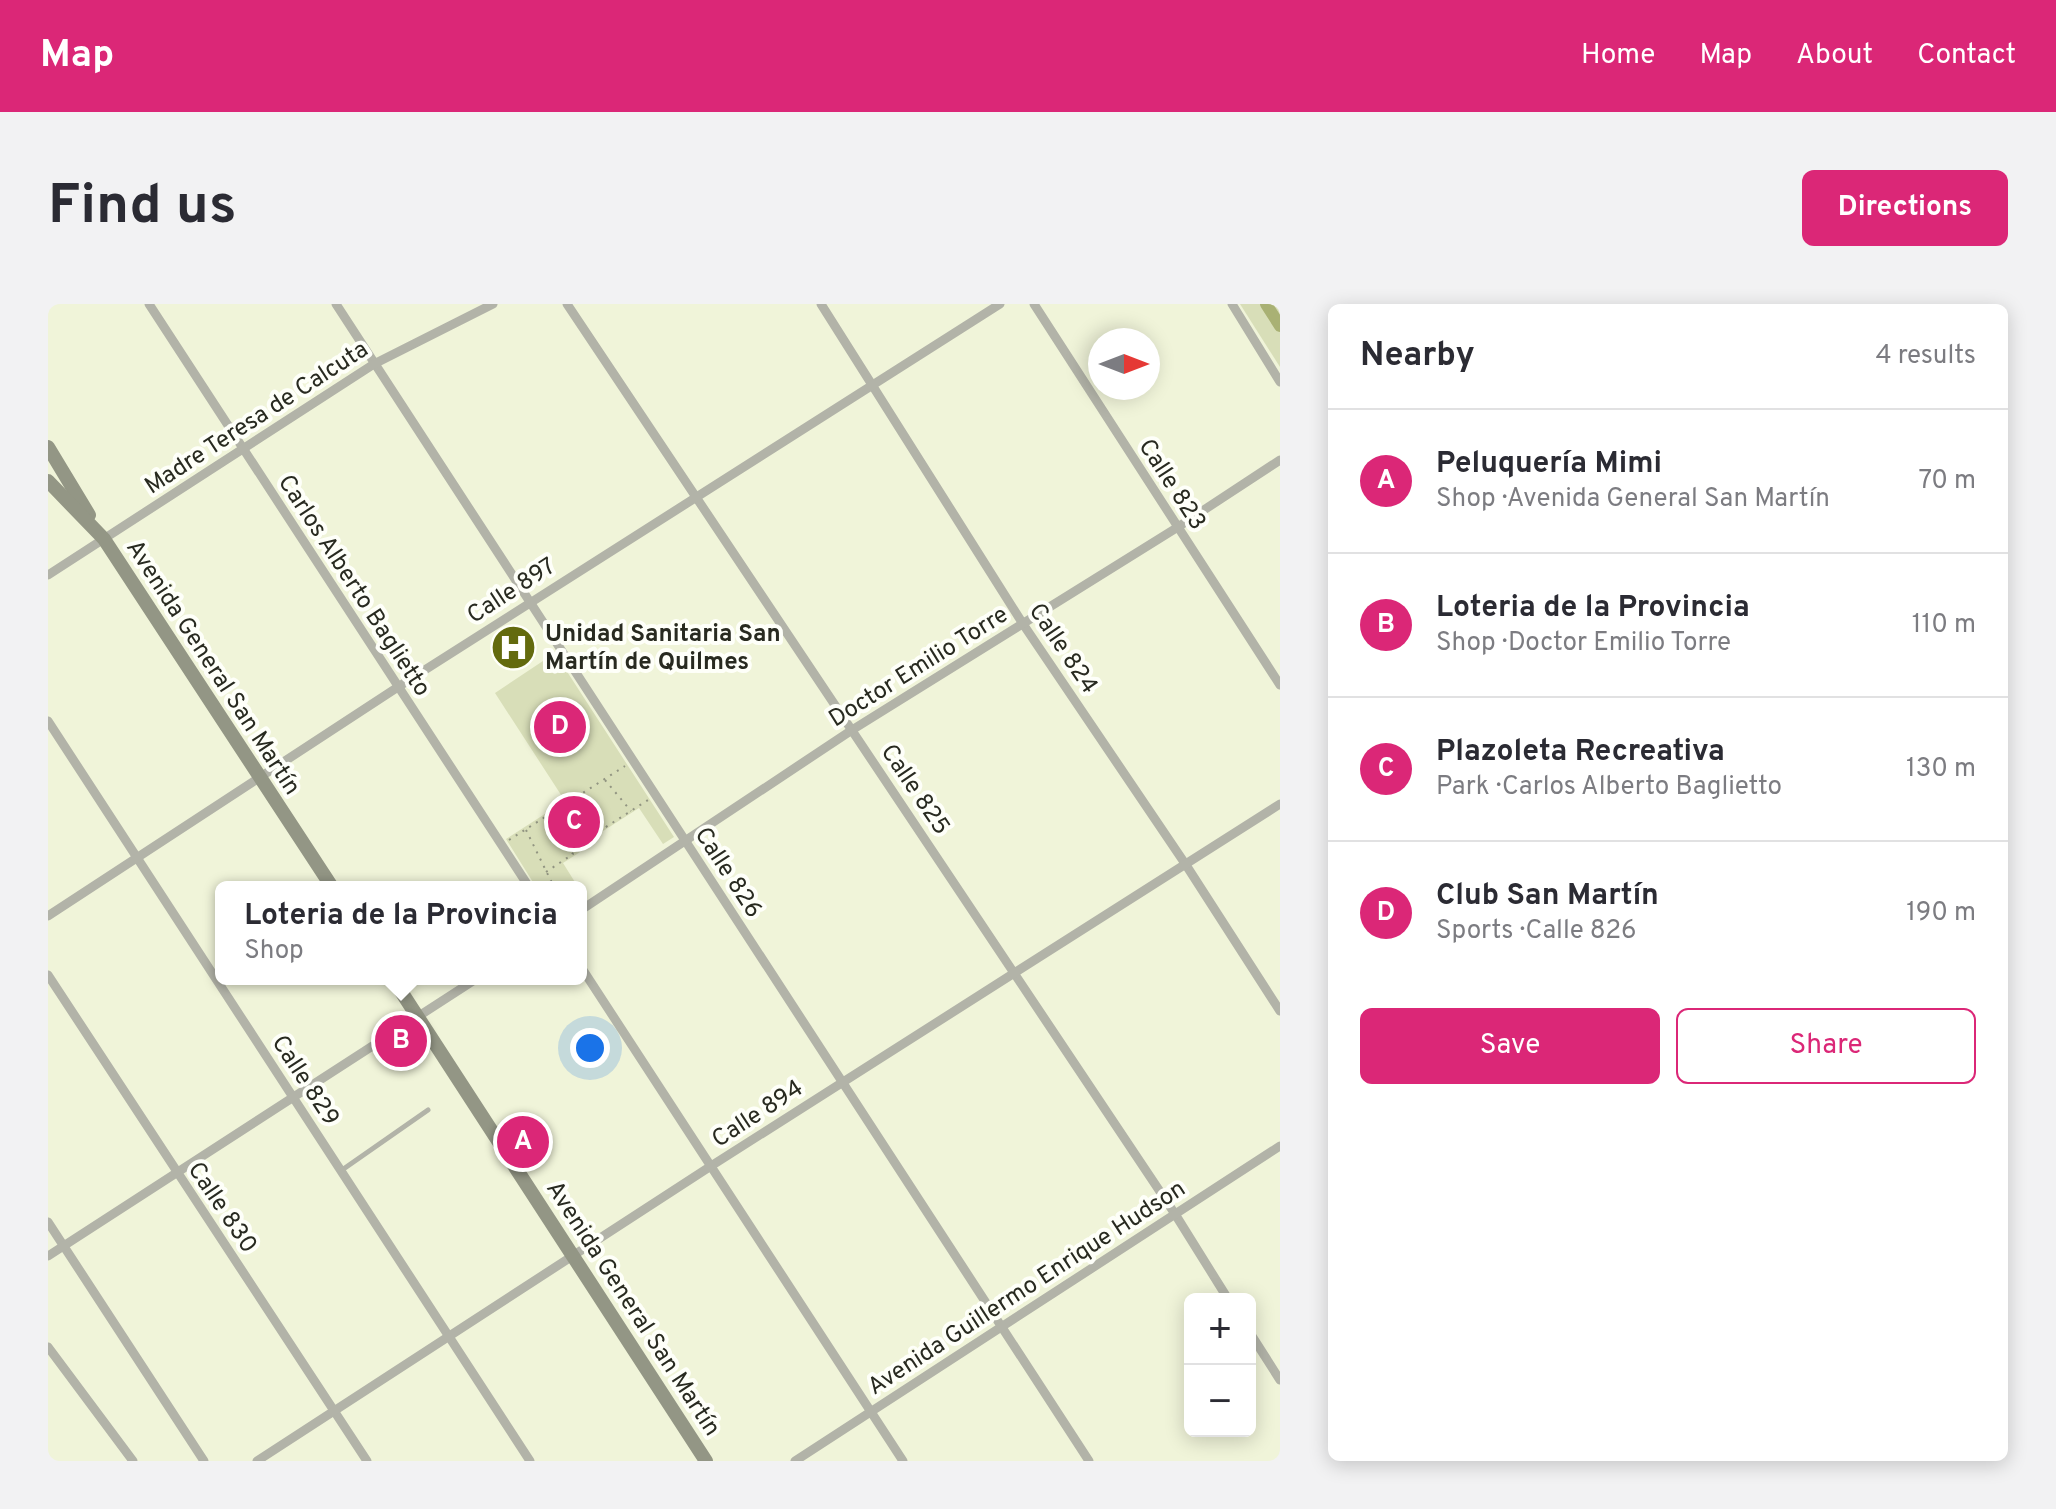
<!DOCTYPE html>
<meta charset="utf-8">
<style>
:root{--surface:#fff;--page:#f2f2f3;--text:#2b2b33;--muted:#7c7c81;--line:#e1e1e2;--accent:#db2777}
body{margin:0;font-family:Overpass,sans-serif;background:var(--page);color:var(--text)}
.controls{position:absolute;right:24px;bottom:24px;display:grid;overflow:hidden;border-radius:12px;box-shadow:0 4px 20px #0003}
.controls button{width:72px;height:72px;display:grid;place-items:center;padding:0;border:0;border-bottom:2px solid var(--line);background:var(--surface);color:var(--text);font:40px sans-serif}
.compass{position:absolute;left:1040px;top:24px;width:72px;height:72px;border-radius:50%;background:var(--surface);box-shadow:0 4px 20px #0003;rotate:90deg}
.you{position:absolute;left:542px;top:744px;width:28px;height:28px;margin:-20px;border:6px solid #fff;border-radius:50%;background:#1a73e8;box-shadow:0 0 0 12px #1a73e833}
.badge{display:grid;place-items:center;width:52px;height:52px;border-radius:50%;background:var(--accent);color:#fff;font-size:26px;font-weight:700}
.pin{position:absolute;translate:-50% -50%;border:4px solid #fff;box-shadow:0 2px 8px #0006}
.popup{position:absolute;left:167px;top:577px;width:372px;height:104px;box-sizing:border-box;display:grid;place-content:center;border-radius:12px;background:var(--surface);filter:drop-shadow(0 2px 6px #0005);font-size:26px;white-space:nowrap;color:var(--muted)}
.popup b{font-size:30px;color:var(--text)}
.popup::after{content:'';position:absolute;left:50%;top:100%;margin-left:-16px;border:16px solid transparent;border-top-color:var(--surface)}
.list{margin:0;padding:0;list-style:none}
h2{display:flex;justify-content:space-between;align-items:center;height:104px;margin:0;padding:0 32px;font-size:34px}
h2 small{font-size:26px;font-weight:400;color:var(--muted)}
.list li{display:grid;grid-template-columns:52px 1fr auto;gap:24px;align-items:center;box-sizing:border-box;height:144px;padding:0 32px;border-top:2px solid var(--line)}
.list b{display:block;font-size:30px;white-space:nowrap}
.list p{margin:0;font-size:26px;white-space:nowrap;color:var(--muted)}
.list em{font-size:26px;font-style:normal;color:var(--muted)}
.actions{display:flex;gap:16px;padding:24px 32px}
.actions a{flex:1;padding:18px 0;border:2px solid var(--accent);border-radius:12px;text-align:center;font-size:28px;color:var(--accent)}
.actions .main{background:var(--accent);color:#fff}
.map{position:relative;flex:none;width:1232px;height:1157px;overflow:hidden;border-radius:12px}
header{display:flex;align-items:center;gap:48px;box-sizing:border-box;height:112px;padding:0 40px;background:var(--accent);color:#fff}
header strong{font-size:38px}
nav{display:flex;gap:44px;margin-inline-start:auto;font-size:28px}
.intro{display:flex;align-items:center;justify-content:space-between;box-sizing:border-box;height:192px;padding:0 48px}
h1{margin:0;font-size:56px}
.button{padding:20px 36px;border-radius:12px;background:var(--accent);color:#fff;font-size:28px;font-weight:700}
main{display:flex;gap:48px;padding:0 48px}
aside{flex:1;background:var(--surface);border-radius:12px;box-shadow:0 4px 20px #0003}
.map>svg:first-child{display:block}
.green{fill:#d8deb8}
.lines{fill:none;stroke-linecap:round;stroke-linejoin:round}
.canal{stroke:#a9b174;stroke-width:12}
.path{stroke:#919481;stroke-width:2;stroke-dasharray:2 6;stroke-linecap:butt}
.service{stroke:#b2b3a8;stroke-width:5}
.minor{stroke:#b2b3a8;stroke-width:9}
.secondary{stroke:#939685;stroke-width:14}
.labels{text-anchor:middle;stroke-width:8;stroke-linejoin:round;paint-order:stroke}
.street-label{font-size:24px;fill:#282a20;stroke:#fefff9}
.poi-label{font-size:24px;font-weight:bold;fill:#282a20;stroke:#fefff9;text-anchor:start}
</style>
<header>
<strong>Map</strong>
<nav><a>Home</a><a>Map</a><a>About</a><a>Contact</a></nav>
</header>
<div class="intro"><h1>Find us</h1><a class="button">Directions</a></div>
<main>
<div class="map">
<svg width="1232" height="1157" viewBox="0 0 1232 1157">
<rect width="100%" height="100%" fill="#f0f4d9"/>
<g class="green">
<path d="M1192 0H1232V63Z"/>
<path d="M507 349 626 533 615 540 591 504 538 538 540 543 515 559 530 583H488L458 535 517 497 447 389Z"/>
</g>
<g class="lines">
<path class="canal" d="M1218 0 1232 22"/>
<g class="path">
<path d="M557 476 583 507"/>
<path d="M519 500 535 538"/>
<path d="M478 526 506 583"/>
<path d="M461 536 577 462"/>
<path d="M498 568 525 550 522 546 600 496"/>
</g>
<path class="service" d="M294 866 380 806"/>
<g class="minor">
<path d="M101 0 481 583"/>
<path d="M288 0 1041 1157"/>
<path d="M519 0 1127 910 1180 995"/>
<path d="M773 0 975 320 1138 561 1232 707"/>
<path d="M986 0 1232 381"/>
<path d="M1184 0 1232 78"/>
<path d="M0 271 326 60 445 0"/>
<path d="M0 417 482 1157"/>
<path d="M533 606 804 426 1130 223 1232 156"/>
<path d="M0 612 350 383 952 0"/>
<path d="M533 663 855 1157"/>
<path d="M0 671 319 1157"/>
<path d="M0 918 156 1157"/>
<path d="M0 952 428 675"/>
<path d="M1202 1029 1232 1076"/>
<path d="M0 1043 85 1157"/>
<path d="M209 1157 663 862 1232 500"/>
<path d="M747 1157 1232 842"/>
</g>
<g class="secondary">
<path d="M0 143 41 211"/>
<path d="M0 177 56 235 284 583"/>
<path d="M345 675 658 1157"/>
</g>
</g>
<defs>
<symbol id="hospital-disc" viewBox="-11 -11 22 22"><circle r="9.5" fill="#636a0e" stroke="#fefff9"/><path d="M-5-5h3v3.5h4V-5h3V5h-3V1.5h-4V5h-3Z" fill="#fff"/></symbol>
</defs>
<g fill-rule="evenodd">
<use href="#hospital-disc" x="440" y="318" width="51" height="51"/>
</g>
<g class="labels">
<g class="street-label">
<text transform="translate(208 113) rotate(-33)" y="8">Madre Teresa de Calcuta</text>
<text transform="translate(1125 180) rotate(57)" y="8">Calle 823</text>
<text transform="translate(307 281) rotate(57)" y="8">Carlos Alberto Baglietto</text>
<text transform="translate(463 286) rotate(-33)" y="8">Calle 897</text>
<text transform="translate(1016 344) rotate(56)" y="8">Calle 824</text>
<text transform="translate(870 362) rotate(-32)" y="8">Doctor Emilio Torre</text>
<text transform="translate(166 363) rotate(57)" y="8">Avenida General San Martín</text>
<text transform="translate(868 485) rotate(56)" y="8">Calle 825</text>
<text transform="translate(681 568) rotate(57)" y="8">Calle 826</text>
<text transform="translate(258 776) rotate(57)" y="8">Calle 829</text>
<text transform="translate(709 809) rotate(-33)" y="8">Calle 894</text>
<text transform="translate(175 903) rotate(56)" y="8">Calle 830</text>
<text transform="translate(978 983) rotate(-33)" y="8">Avenida Guillermo Enrique Hudson</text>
<text transform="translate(586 1004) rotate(57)" y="8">Avenida General San Martín</text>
</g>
<g class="poi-label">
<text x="497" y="337">Unidad Sanitaria San<tspan x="497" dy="28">Martín de Quilmes</tspan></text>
</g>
</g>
</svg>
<div class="controls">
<button>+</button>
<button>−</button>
</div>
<svg class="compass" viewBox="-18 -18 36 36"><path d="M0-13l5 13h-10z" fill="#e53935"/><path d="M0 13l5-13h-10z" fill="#7c7c81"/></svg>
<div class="you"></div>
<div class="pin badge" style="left:475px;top:838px">A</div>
<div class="pin badge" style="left:353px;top:737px">B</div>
<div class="popup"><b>Loteria de la Provincia</b>Shop</div>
<div class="pin badge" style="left:526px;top:518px">C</div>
<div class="pin badge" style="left:512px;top:423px">D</div>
</div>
<aside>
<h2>Nearby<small>4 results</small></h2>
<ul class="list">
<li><span class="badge">A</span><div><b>Peluquería Mimi</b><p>Shop · Avenida General San Martín</p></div><em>70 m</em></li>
<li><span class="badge">B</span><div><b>Loteria de la Provincia</b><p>Shop · Doctor Emilio Torre</p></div><em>110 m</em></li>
<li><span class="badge">C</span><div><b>Plazoleta Recreativa</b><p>Park · Carlos Alberto Baglietto</p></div><em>130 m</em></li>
<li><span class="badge">D</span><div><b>Club San Martín</b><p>Sports · Calle 826</p></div><em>190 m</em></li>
</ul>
<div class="actions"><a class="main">Save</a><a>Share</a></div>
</aside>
</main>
